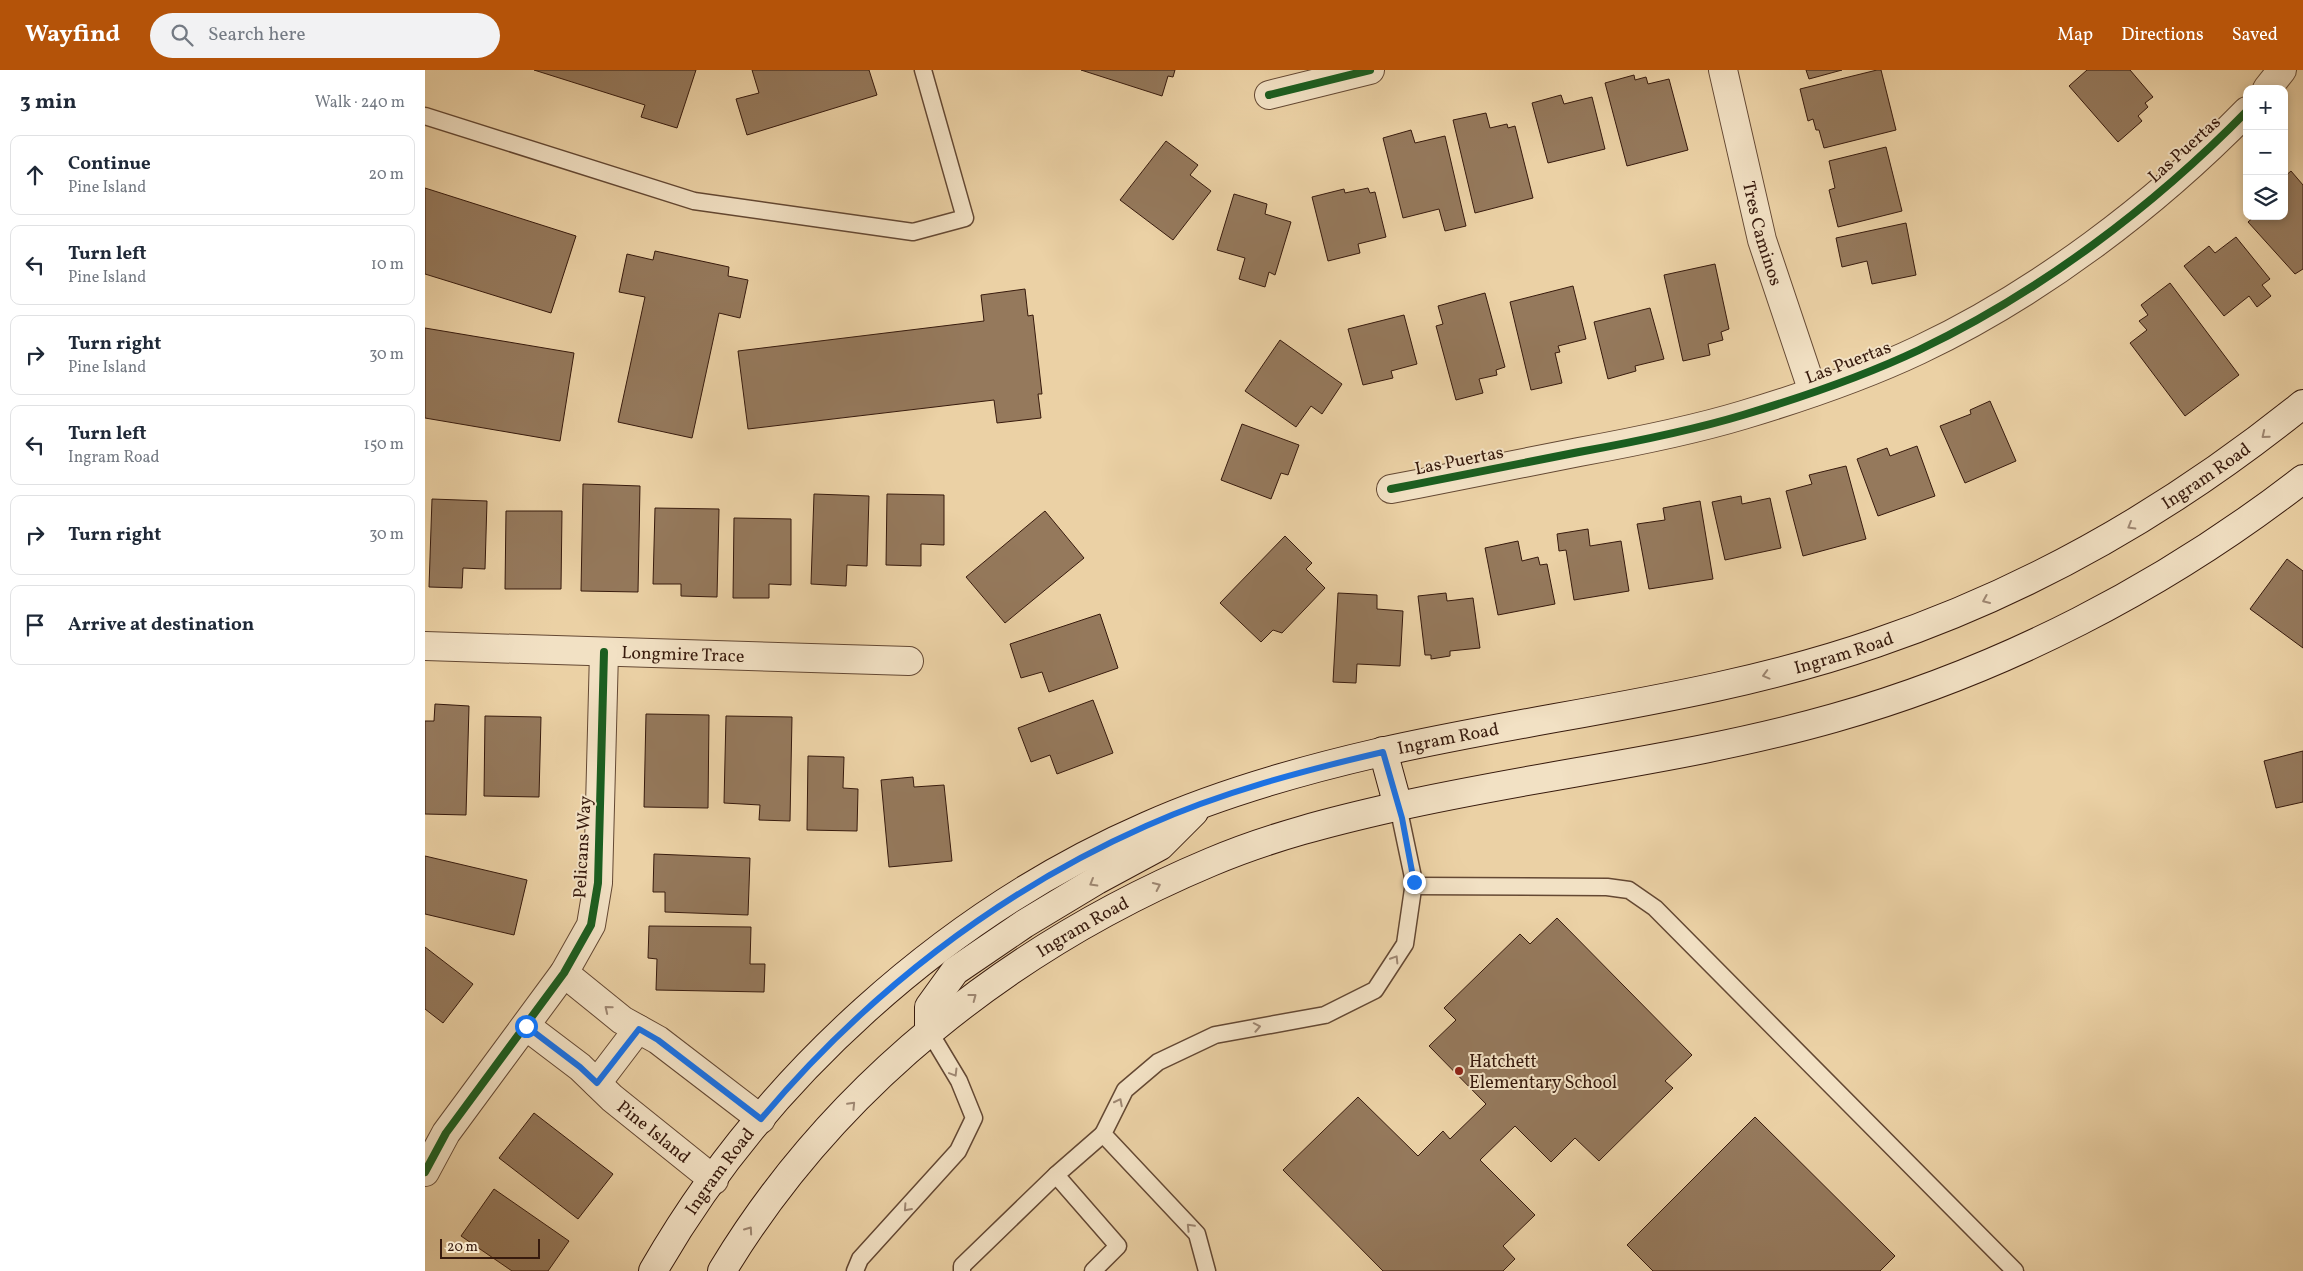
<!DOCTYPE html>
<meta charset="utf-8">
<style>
:root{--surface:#fff;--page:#f2f2f3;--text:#1f2937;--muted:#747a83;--line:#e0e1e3;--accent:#b45309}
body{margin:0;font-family:Vollkorn,serif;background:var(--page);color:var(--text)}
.controls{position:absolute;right:15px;top:15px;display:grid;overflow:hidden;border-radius:10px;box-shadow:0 2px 8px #0003}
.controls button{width:45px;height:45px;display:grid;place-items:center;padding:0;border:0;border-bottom:1px solid var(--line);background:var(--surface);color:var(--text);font:25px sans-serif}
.scale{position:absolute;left:15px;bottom:12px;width:100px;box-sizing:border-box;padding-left:5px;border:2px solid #371a0d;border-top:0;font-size:14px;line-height:18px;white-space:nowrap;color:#371a0d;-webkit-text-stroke:4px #f2e1c4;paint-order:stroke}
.stop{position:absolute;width:15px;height:15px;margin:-11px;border:4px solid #1a73e8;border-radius:50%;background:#fff}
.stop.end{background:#1a73e8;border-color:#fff;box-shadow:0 1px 5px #0008}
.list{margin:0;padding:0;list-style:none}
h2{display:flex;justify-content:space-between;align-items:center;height:65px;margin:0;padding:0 20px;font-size:21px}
h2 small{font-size:16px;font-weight:400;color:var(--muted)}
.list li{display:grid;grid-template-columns:32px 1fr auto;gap:15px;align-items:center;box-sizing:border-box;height:80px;margin:0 10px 10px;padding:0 10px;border:1px solid var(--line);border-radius:10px}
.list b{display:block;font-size:19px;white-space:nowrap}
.list p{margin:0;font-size:16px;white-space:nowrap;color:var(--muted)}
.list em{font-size:16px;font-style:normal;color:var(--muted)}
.icon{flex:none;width:28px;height:28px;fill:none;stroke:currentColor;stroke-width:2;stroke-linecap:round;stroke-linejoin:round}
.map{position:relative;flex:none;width:1878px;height:1201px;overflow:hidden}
header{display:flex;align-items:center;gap:30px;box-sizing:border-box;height:70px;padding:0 25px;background:var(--accent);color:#fff}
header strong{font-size:24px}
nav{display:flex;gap:28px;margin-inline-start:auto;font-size:18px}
.search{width:350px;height:45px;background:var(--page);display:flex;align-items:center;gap:12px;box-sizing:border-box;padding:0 18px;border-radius:28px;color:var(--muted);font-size:19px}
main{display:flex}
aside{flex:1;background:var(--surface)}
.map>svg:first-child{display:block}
.building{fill:#95795c;stroke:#371a0d}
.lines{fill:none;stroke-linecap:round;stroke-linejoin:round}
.lane-casing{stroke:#644833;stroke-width:19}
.street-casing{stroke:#644833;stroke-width:30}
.secondary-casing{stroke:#371a0d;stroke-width:30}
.lane{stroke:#f2e1c4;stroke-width:16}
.street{stroke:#f2e1c4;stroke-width:28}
.secondary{stroke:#f2e1c4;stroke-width:28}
.cycleway-casing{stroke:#f2e1c4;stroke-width:11}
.cycleway{stroke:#1b5e20;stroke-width:8}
.oneway{stroke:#9e8772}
.route{stroke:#1a73e8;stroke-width:6}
.poi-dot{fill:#8f2418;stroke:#f2e1c4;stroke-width:2}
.labels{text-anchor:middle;stroke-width:4;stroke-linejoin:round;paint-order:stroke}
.street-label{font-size:18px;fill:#371a0d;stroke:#f2e1c4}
.poi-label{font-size:18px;fill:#371a0d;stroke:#f2e1c4;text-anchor:start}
</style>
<header>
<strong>Wayfind</strong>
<div class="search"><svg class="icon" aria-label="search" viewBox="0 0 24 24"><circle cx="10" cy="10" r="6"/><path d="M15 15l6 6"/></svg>Search here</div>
<nav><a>Map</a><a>Directions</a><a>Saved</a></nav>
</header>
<main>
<aside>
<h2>3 min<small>Walk · 240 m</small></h2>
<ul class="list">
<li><svg class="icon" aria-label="ahead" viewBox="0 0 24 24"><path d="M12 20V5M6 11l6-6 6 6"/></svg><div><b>Continue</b><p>Pine Island</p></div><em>20 m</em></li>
<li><svg class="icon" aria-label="left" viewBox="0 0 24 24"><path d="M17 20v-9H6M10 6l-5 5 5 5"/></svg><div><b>Turn left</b><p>Pine Island</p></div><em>10 m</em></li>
<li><svg class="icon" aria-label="right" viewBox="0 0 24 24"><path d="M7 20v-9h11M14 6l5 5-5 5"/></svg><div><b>Turn right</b><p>Pine Island</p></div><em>30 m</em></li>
<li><svg class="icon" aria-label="left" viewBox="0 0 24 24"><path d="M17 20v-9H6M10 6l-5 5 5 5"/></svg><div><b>Turn left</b><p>Ingram Road</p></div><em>150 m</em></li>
<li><svg class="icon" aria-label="right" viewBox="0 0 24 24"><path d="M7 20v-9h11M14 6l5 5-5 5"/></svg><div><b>Turn right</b></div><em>30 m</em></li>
<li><svg class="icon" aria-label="arrive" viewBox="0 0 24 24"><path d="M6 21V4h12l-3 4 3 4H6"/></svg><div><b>Arrive at destination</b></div></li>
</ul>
</aside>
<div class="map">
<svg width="1878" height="1201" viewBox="0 0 1878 1201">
<rect width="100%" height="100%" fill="#ebd1a5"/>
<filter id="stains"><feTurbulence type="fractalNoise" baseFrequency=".004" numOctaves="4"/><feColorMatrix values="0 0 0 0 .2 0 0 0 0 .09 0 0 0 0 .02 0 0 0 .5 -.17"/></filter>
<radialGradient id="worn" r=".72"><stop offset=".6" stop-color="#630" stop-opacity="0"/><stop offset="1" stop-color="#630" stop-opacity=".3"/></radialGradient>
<g class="building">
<path d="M109 0H271L252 58 216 47 220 35Z"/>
<path d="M327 0H444L452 25 322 65 311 29 334 23Z"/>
<path d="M656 0H750L748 7 743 6 737 26Z"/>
<path d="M1381 0H1417L1384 9Z"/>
<path d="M1452 0H1456L1471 60 1399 78 1394 60H1391L1388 49 1383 51 1375 19Z"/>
<path d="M1662 0H1705L1728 27 1720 33 1723 37 1713 46 1717 51 1693 72 1644 16Z"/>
<path d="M1209 5 1210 10 1221 7 1223 14 1244 9 1263 80 1202 96 1180 13Z"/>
<path d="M1136 25 1139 34 1167 27 1180 79 1123 93 1107 33Z"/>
<path d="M1061 43 1065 58 1082 54 1083 58 1090 56 1108 128 1050 143 1028 50Z"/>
<path d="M986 60 990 73 1020 66 1041 156 1020 161 1014 139 978 148 958 68Z"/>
<path d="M741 71 773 95 765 105 786 121 748 170 695 130Z"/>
<path d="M1461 77 1477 141 1413 157 1404 120 1410 118 1404 91Z"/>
<path d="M1866 101 1878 115V199L1870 204 1823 152 1830 146H1859V107Z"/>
<path d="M0 118 151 166 126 243 0 204Z"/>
<path d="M943 118 945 123 950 122 961 167 933 174 935 183 903 191 887 127 919 119 920 123Z"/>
<path d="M809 124 842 134 840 144 866 152 850 205 844 202 840 217 814 209 820 188 792 180Z"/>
<path d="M1481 153 1491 205 1447 214 1442 191 1417 197 1411 168Z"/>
<path d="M1811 167 1845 209 1837 215 1846 226 1832 237 1824 226 1799 246 1759 196 1784 176 1790 183Z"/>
<path d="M230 181 304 197 303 206 323 210 315 248 294 243 267 368 193 352 220 227 194 222 202 184 228 190Z"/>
<path d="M1290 194 1304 259 1296 262 1298 270 1283 274 1285 285 1258 291 1239 205Z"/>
<path d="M1745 213 1814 305 1760 346 1705 273 1722 260 1714 251 1723 245 1716 235Z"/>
<path d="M1148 216 1161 269 1133 276 1135 282 1130 283 1137 313 1106 320 1085 232Z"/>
<path d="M600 219 603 246 608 245 617 324H613L616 348 572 353 569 330 323 359 313 281 559 251 556 225Z"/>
<path d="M1060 223 1080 297 1071 300 1072 305 1054 309 1058 323 1031 330 1011 256 1018 254 1013 236Z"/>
<path d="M1225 238 1239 289 1210 296 1211 301 1183 309 1169 252Z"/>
<path d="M979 245 992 294 966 301 968 308 938 315 923 259Z"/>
<path d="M0 258 149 283 135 371 0 348Z"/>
<path d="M855 270 917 314 897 344 886 336 871 357 820 321Z"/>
<path d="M1565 331 1591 391 1540 413 1515 356 1546 344 1545 340Z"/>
<path d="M817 354 874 375 863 405 856 403 846 429 796 410Z"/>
<path d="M1492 376 1510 426 1453 446 1432 389 1462 378 1465 386Z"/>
<path d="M1421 396 1441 469 1378 486 1361 421 1387 414 1384 405Z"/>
<path d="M158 414 215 416 213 522 156 521Z"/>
<path d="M389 424 444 426 442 496 422 495 421 516 386 514Z"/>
<path d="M462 424 519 425V475L496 474V496L461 495Z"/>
<path d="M1316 426 1317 434 1345 428 1356 478 1300 490 1287 432Z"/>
<path d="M7 429 62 431 60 499 38 498 37 518 4 517Z"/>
<path d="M1275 431 1288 509 1224 519 1212 454 1240 450 1238 438Z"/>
<path d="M230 438 294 439 292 527 256 526V514H228Z"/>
<path d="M81 441H137L136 519H80Z"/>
<path d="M620 441 659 488 580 553 541 507Z"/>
<path d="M309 448 366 449V515L344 514V528H308Z"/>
<path d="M1163 459 1165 476 1196 471 1204 521 1149 530 1141 480 1134 481 1132 464Z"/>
<path d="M860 466 887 493 881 499 900 518 857 563 848 560 836 572 795 533Z"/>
<path d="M1093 471 1097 491 1113 487 1115 495 1122 494 1130 534 1073 545 1060 478Z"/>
<path d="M1862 489 1878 501V578L1825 539Z"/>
<path d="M913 523 952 525V539L978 541 975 596 932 594 931 613 908 612Z"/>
<path d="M1021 523 1022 531 1048 528 1055 578 1025 581V586L1006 589V585H1000L993 526Z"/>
<path d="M675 544 693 598 624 622 617 602 596 608 585 574Z"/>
<path d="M668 630 688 683 632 704 625 685 606 692 593 658Z"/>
<path d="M10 634 44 636 41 745 0 744V651H9Z"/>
<path d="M221 644 284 645 283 738 219 737Z"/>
<path d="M60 646 116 647 114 727 59 726Z"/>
<path d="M301 646 367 647 365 751 334 750 335 735 299 733Z"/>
<path d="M1878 681V732L1851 738 1839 691Z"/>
<path d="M383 686 419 687 418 718 433 719 432 761 382 760Z"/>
<path d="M488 707 489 717 519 715 527 791 464 797 456 710Z"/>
<path d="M229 784 325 788 323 845 240 842V822H228Z"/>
<path d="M0 786 102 810 89 865 0 844Z"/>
<path d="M1132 848 1267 985 1240 1011 1248 1018 1174 1091 1150 1068 1126 1092 1090 1056 1055 1090 1110 1145 1078 1176 1090 1189 1078 1201H958L858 1100 933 1027 993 1086 1018 1061 1025 1069 1061 1034 1004 976 1031 950 1019 938 1095 864 1105 874Z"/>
<path d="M224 856 326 857 325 894H340L339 922 231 920 232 889 223 888Z"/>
<path d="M0 877 48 914 18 953 0 939Z"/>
<path d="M109 1043 188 1104 153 1149 74 1088Z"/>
<path d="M1330 1047 1470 1186 1455 1201H1228L1202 1175Z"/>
<path d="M69 1119 144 1171 123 1201H87L36 1166Z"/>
</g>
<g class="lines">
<defs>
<g id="lane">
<path d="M0 46 269 131 488 162 540 148 498 0"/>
<path d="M989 816 1182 817 1204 820 1230 838 1590 1201"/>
<path d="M430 1201 435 1189 533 1081 549 1048 534 1011 504 961"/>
<path d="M537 1201V1196L631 1105"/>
<path d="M668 1201 693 1176 631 1105 678 1064"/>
<path d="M782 1201 772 1164 678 1064 700 1020 733 992 790 965 900 945 950 920 980 874 989 812 973 736"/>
</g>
<g id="street">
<path id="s1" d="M1298 0 1337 170 1388 322"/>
<path d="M1842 19 1857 0"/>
<path d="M844 25 945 0"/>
<path d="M966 419C1029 407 1092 394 1154 382 1209 372 1265 361 1318 345 1378 327 1437 307 1494 280 1614 223 1729 136 1822 41"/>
<path id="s2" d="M0 576 484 591"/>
<path d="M139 903 197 950 233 970 336 1049"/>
<path id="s3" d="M101 956 155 997 187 1028 289 1110"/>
<path d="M172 1013 213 959"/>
<path d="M0 1102 21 1063 139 903 166 855 173 813 179 582"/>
</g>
<g id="secondary">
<path d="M958 681 973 736"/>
<path d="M504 961V937L530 901 599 854 672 810 735 776 769 742"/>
<path id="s4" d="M228 1201C337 1010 520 844 722 756 796 723 874 701 952 683 1118 645 1289 629 1451 573 1608 520 1749 438 1878 334"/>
<path id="s5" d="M297 1201C409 1015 588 875 786 792 845 767 908 751 970 737 1116 704 1265 689 1409 648 1578 600 1739 517 1878 409"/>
</g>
</defs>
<use href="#lane" class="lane-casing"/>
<use href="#street" class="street-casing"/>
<use href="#secondary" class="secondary-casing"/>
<use href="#lane" class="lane"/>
<use href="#street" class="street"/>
<use href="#secondary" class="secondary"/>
<defs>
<g id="cycleway">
<path d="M844 25 945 0"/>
<path d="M966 419C1029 407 1092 394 1154 382 1209 372 1265 361 1318 345 1378 327 1437 307 1494 280 1614 223 1729 136 1822 41"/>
<path d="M0 1102 21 1063 139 903 166 855 173 813 179 582"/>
</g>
</defs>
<use href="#cycleway" class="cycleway-casing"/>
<use href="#cycleway" class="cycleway"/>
</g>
<defs><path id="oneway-chevron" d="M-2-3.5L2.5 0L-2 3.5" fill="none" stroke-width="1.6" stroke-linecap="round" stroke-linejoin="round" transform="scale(1.25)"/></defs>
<g class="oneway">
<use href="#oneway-chevron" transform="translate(1840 365) rotate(141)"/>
<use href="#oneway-chevron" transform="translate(1706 456) rotate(150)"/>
<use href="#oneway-chevron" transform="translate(1561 530) rotate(157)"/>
<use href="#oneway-chevron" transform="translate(1341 605) rotate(165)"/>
<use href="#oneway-chevron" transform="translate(668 813) rotate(150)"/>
<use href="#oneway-chevron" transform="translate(732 816) rotate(-25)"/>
<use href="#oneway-chevron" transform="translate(970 889) rotate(-58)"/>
<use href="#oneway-chevron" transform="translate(548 927) rotate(-37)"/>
<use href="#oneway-chevron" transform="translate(183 939) rotate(-141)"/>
<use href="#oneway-chevron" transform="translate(832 957) rotate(-11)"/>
<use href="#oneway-chevron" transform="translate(529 1003) rotate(59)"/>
<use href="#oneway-chevron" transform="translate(694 1032) rotate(-63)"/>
<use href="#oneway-chevron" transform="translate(427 1035) rotate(-46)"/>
<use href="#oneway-chevron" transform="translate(482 1138) rotate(132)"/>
<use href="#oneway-chevron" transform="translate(765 1157) rotate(-134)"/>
<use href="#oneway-chevron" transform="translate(324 1160) rotate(-55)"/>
</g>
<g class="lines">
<path class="route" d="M101 956 155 997 172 1013 214 959 233 970 336 1049C440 925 572 822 721 756 797 722 877 701 958 682L977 748 989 812"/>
</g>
<circle class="poi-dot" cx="1034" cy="1001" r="5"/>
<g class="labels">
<g class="street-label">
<text transform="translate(1759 79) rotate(-42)" y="6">Las Puertas</text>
<text dy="6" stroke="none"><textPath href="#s1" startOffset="168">Tres Caminos</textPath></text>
<text transform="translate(1423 292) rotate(-21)" y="6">Las Puertas</text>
<text transform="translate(1034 390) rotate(-11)" y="6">Las Puertas</text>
<text dy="6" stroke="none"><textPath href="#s4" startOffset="1800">Ingram Road</textPath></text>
<text dy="6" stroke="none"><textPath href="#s4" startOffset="1395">Ingram Road</textPath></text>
<text dy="6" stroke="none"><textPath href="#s2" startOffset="258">Longmire Trace</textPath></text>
<text dy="6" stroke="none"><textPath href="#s4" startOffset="990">Ingram Road</textPath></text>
<text transform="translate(157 777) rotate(-87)" y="6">Pelicans Way</text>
<text dy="6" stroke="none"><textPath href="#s5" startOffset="504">Ingram Road</textPath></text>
<text dy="6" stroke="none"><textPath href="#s3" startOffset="166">Pine Island</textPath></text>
<text dy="6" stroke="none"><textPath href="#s4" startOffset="120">Ingram Road</textPath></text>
</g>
<g class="poi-label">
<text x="1044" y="997">Hatchett<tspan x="1044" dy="21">Elementary School</tspan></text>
</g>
</g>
<rect width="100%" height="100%" filter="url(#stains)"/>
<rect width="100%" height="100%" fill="url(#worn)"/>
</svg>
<div class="controls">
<button>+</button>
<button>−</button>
<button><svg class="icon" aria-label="layers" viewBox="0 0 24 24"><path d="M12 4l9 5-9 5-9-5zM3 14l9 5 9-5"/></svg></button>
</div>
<div class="scale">20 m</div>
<div class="stop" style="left:101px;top:956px"></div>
<div class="stop end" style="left:989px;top:812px"></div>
</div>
</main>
